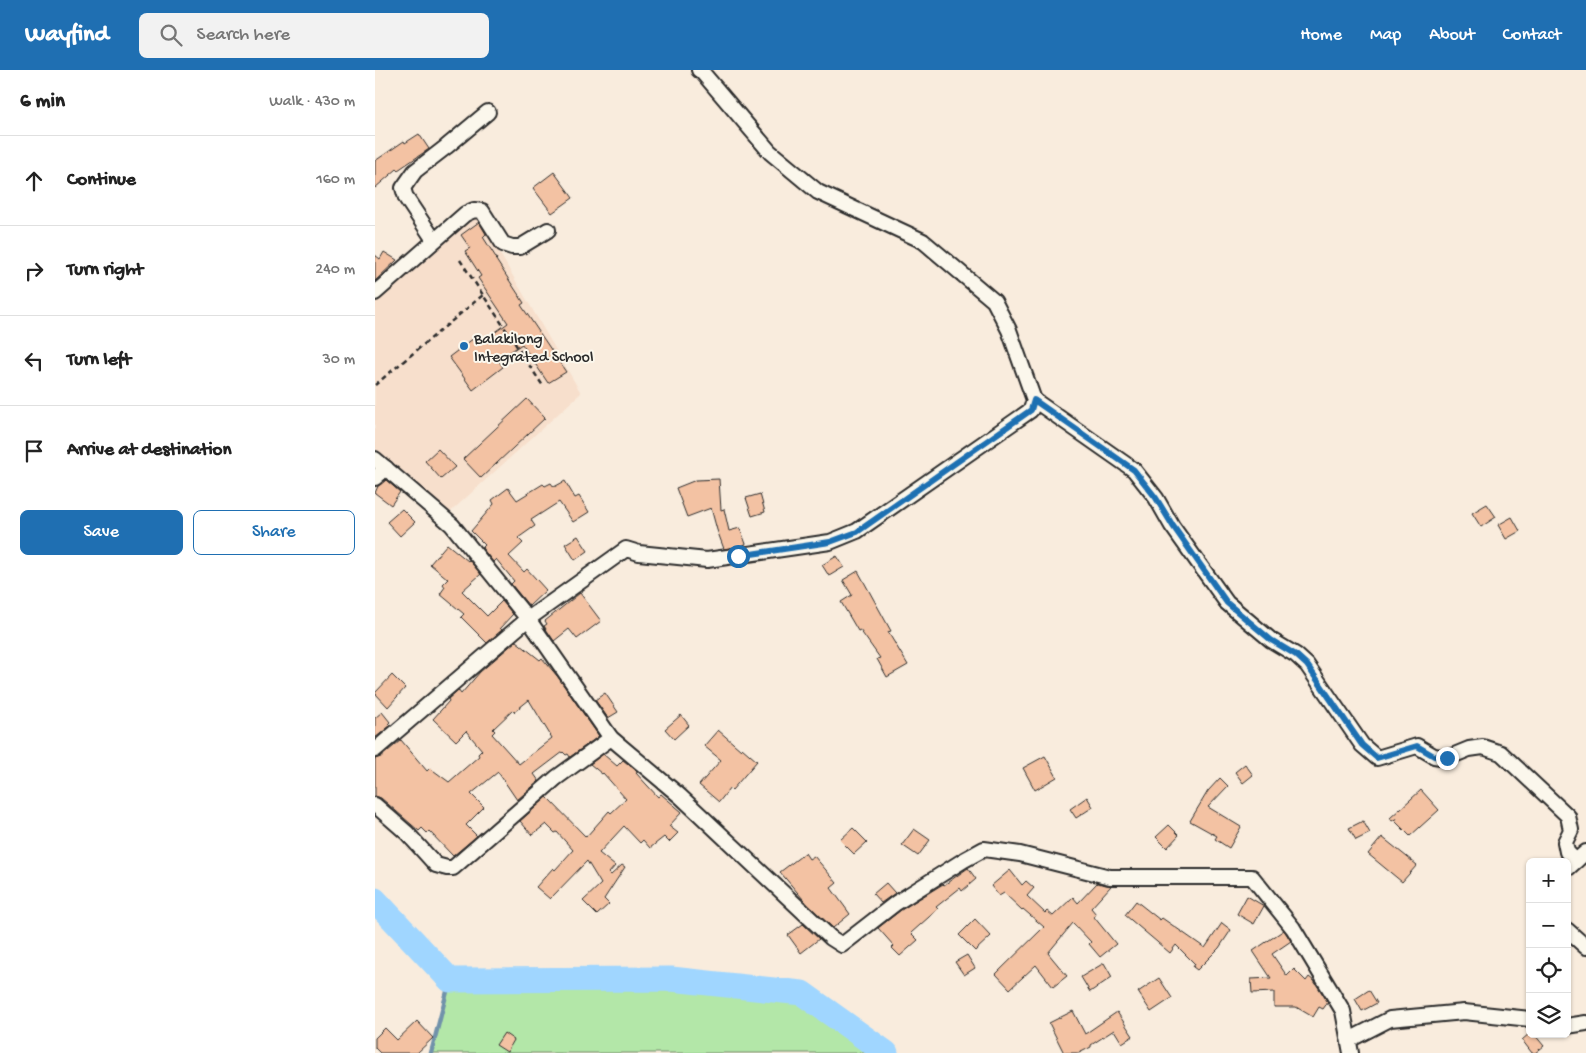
<!DOCTYPE html>
<meta charset="utf-8">
<style>
:root{--surface:#fff;--page:#f2f2f2;--text:#222;--muted:#767676;--line:#e0e0e0;--accent:#1f6fb2}
body{margin:0;font-family:"Gochi Hand",sans-serif;background:var(--page);color:var(--text)}
.controls{position:absolute;right:15px;bottom:15px;display:grid;overflow:hidden;border-radius:8px;box-shadow:0 1px 4px #0004}
.controls button{width:45px;height:45px;display:grid;place-items:center;padding:0;border:0;border-bottom:1px solid var(--line);background:var(--surface);color:var(--text);font:25px sans-serif}
.stop{position:absolute;width:15px;height:15px;margin:-11px;border:4px solid #1f6fb2;border-radius:50%;background:#fff}
.stop.end{background:#1f6fb2;border-color:#fff;box-shadow:0 1px 5px #0008}
.list{margin:0;padding:0;list-style:none}
h2{display:flex;justify-content:space-between;align-items:center;height:65px;margin:0;padding:0 20px;font-size:21px}
h2 small{font-size:16px;font-weight:400;color:var(--muted)}
.list li{display:grid;grid-template-columns:32px 1fr auto;gap:15px;align-items:center;box-sizing:border-box;height:90px;padding:0 20px;border-top:1px solid var(--line)}
.list b{display:block;font-size:19px;white-space:nowrap}
.list em{font-size:16px;font-style:normal;color:var(--muted)}
.actions{display:flex;gap:10px;padding:15px 20px}
.actions a{flex:1;padding:11px 0;border:1px solid var(--accent);border-radius:8px;text-align:center;font-size:18px;color:var(--accent)}
.actions .main{background:var(--accent);color:#fff}
.icon{flex:none;width:28px;height:28px;fill:none;stroke:currentColor;stroke-width:2;stroke-linecap:round;stroke-linejoin:round}
.map{position:relative;flex:none;width:1211px;height:983px;overflow:hidden}
header{display:flex;align-items:center;gap:30px;box-sizing:border-box;height:70px;padding:0 25px;background:var(--accent);color:#fff}
header strong{font-size:24px}
nav{display:flex;gap:28px;margin-inline-start:auto;font-size:18px}
.search{width:350px;height:45px;background:var(--page);display:flex;align-items:center;gap:12px;box-sizing:border-box;padding:0 18px;border-radius:8px;color:var(--muted);font-size:19px}
main{display:flex}
aside{flex:1;background:var(--surface)}
.map>svg:first-child{display:block}
.built{fill:#f7dfcc}
.green{fill:#b3e7a8;stroke:#6f896a}
.lines{fill:none;stroke-linecap:round;stroke-linejoin:round}
.stream{stroke:#7192aa;stroke-width:4.5}
.river{stroke:#a0d6ff;stroke-width:25}
.building{fill:#f3c2a3;stroke:#2b2b2b;fill-rule:evenodd}
.minor-casing{stroke:#2b2b2b;stroke-width:18}
.path{stroke:#2b2b2b;stroke-width:2.5;stroke-dasharray:5 4;stroke-linecap:butt}
.minor{stroke:#fbf7ec;stroke-width:14}
.route{stroke:#1f6fb2;stroke-width:6}
.poi-dot{fill:#1f6fb2;stroke:#fbf7ec;stroke-width:2}
.labels{text-anchor:middle;stroke-width:4;stroke-linejoin:round;paint-order:stroke}
.poi-label{font-size:16px;fill:#2b2b2b;stroke:#fbf7ec;text-anchor:start}
</style>
<header>
<strong>Wayfind</strong>
<div class="search"><svg class="icon" aria-label="search" viewBox="0 0 24 24"><circle cx="10" cy="10" r="6"/><path d="M15 15l6 6"/></svg>Search here</div>
<nav><a>Home</a><a>Map</a><a>About</a><a>Contact</a></nav>
</header>
<main>
<aside>
<h2>6 min<small>Walk · 430 m</small></h2>
<ul class="list">
<li><svg class="icon" aria-label="ahead" viewBox="0 0 24 24"><path d="M12 20V5M6 11l6-6 6 6"/></svg><div><b>Continue</b></div><em>160 m</em></li>
<li><svg class="icon" aria-label="right" viewBox="0 0 24 24"><path d="M7 20v-9h11M14 6l5 5-5 5"/></svg><div><b>Turn right</b></div><em>240 m</em></li>
<li><svg class="icon" aria-label="left" viewBox="0 0 24 24"><path d="M17 20v-9H6M10 6l-5 5 5 5"/></svg><div><b>Turn left</b></div><em>30 m</em></li>
<li><svg class="icon" aria-label="arrive" viewBox="0 0 24 24"><path d="M6 21V4h12l-3 4 3 4H6"/></svg><div><b>Arrive at destination</b></div></li>
</ul>
<div class="actions"><a class="main">Save</a><a>Share</a></div>
</aside>
<div class="map">
<svg width="1211" height="983" viewBox="0 0 1211 983">
<rect width="100%" height="100%" fill="#f9ecdd"/>
<filter id="ink" filterUnits="userSpaceOnUse"><feTurbulence type="fractalNoise" baseFrequency=".02" numOctaves="2"/><feDisplacementMap in="SourceGraphic" scale="10" xChannelSelector="R" yChannelSelector="G"/><feConvolveMatrix kernelMatrix="1 2 1 2 8 2 1 2 1" color-interpolation-filters="sRGB"/></filter>
<g filter="url(#ink)">
<path class="built" d="M103 146 206 323 72 445 0 378V228L78 163Z"/>
<path class="green" d="M296 909 427 923 507 983H56L75 910Z"/>
<g class="lines">
<path class="stream" d="M56 983 75 910"/>
<path class="river" d="M0 830 75 910 296 909 427 923 511 983"/>
</g>
<g class="building">
<path d="M44 64 54 79 23 100 22 99 0 118V91L29 71 30 73Z"/>
<path d="M179 102 198 128 177 143 158 118Z"/>
<path d="M104 152 111 164 108 167 122 189 121 190 149 233 146 235 191 302 173 313 147 274 123 290 128 297 98 320 74 287 103 265 108 271 133 253 103 208 106 206 90 181 95 178 86 165Z"/>
<path d="M9 182 22 190 0 211V185L5 189Z"/>
<path d="M152 329 170 348 106 408 88 389Z"/>
<path d="M63 379 80 397 66 409 50 391Z"/>
<path d="M344 409 346 440 349 439 354 461 365 458 371 474 365 476 349 479 342 460 336 438 312 447 301 418 321 410Z"/>
<path d="M11 410 25 422 16 435 0 423 3 416Z"/>
<path d="M190 411 200 428 204 426 214 442 198 452 184 432 156 450 160 456 143 468 148 473 134 486 149 502 152 499 171 520 154 536 136 514 139 511 121 489 118 492 107 478 110 475 96 461 119 434 117 430 133 418 142 430 168 414 170 416 176 413 179 417Z"/>
<path d="M385 424 390 442 377 446 371 428Z"/>
<path d="M1112 434 1121 447 1106 457 1097 443Z"/>
<path d="M27 439 40 452 25 466 12 452Z"/>
<path d="M1137 447 1145 461 1131 469 1123 455Z"/>
<path d="M203 466 213 481 200 490 190 474Z"/>
<path d="M72 474 93 491 94 490 106 504 87 521 112 546 127 531 138 544 125 558 127 560 112 573 86 547 89 544 65 524 70 517 68 514 73 509 55 494Z"/>
<path d="M462 486 469 497 454 506 447 495Z"/>
<path d="M483 501 516 561 513 562 533 595 512 607 502 589 505 588 485 560 483 561 466 532 477 525 468 510Z"/>
<path d="M205 523 226 551 202 569 194 559 179 571 169 556 172 554 170 551Z"/>
<path d="M141 571 165 590 167 588 183 607 224 666 195 687 193 684 191 685 188 682 159 704 164 711 142 730 123 702 96 724 109 737 91 755 102 766 78 786 54 761 52 763 47 758 44 761 6 728 0 726V689L6 687 26 670 52 701 55 698 74 712 104 686 103 684 107 680 91 661 81 671 58 649 74 631 73 629 83 620 86 624 105 602ZM154 630 177 668 144 694 117 664 120 661 118 659 138 640 139 642Z"/>
<path d="M17 605 30 618 13 637 0 623Z"/>
<path d="M230 623 243 642 233 648 220 630Z"/>
<path d="M7 642 15 652 13 654 15 656 0 668V648Z"/>
<path d="M306 645 314 655 299 669 290 659Z"/>
<path d="M343 660 366 680 367 678 382 691 357 720 355 718 344 732 324 715 346 690 329 676Z"/>
<path d="M228 684 242 696 248 690 263 702 261 703 283 727 286 724 307 742 294 756 303 763 294 772 289 767 275 778 268 770 265 773 249 756 224 783 240 796 234 803 236 805 247 795 250 797 229 829 234 834 222 845 208 831 226 814 212 791 175 829 161 817 178 798 180 800 198 780 182 762 180 763 171 754 157 765 145 751 172 727 211 767 234 741 236 743 251 729 228 703 227 704 215 694Z"/>
<path d="M670 686 682 707 660 720 648 698Z"/>
<path d="M870 694 878 705 868 713 860 702Z"/>
<path d="M845 708 853 716 833 737 866 757 854 778 840 769 842 766 815 751 833 721Z"/>
<path d="M1046 720 1064 740 1035 766 1020 751 1022 748 1017 751 1015 748Z"/>
<path d="M712 727 718 737 701 748 695 739Z"/>
<path d="M988 751 995 763 981 770 974 758Z"/>
<path d="M794 755 804 765 792 778 781 767Z"/>
<path d="M478 758 492 772 479 784 465 770Z"/>
<path d="M539 759 555 770 543 786 527 775Z"/>
<path d="M1007 767 1042 795 1027 812 993 784Z"/>
<path d="M430 783 434 789 439 786 462 813 456 818 475 844 458 858 434 836 405 802Z"/>
<path d="M593 798 601 809 587 821 585 818 561 837 563 839 536 863 543 870 525 886 517 878 519 876 503 858 526 840 568 814 569 815Z"/>
<path d="M635 800 647 815 651 811 659 818 652 826 670 843 672 841 678 846 698 827 703 833 722 813 736 816 716 838 721 844 719 847 741 874 725 887 714 874 716 872 698 853 673 883 692 906 678 917 661 895 635 919 621 904 669 857 648 839 647 840 629 823 624 826 616 816Z"/>
<path d="M511 813 520 823 506 833 498 824Z"/>
<path d="M872 826 889 836 879 854 862 844Z"/>
<path d="M761 831 785 850 787 848 830 878 847 853 856 860 844 878 822 900 818 897 820 894 801 875 795 883 750 845Z"/>
<path d="M600 849 616 866 600 881 584 865Z"/>
<path d="M428 854 444 869 426 883 413 865Z"/>
<path d="M909 860 916 871 897 884 912 906 919 899 931 911 934 907 939 911 953 932 948 939 944 937 938 947 921 937H899V922L877 923 876 909 896 908 878 881Z"/>
<path d="M592 885 600 898 589 905 580 892Z"/>
<path d="M729 893 737 907 715 922 706 907Z"/>
<path d="M784 908 797 928 776 942 763 922Z"/>
<path d="M994 920 1002 933 987 941 980 929Z"/>
<path d="M698 941 710 964 742 942 758 966 747 973 739 960 716 975V977L704 983H689L674 953Z"/>
<path d="M42 951 58 968 42 983H5L0 978V968L10 958 22 970Z"/>
<path d="M129 963 139 970 132 982 121 975Z"/>
<path d="M1155 963 1159 964 1169 976 1160 983H1157L1147 970Z"/>
</g>
<g class="lines">
<defs>
<g id="minor">
<path d="M59 170 31 128 28 118 40 101 71 77 113 42"/>
<path d="M0 223 90 144 99 140 107 141 128 174 137 177H145L173 160"/>
<path d="M659 330 759 400 781 428 797 456 852 533 896 570 921 585 932 595 987 675 1002 688 1042 676 1059 686 1072 688 1094 679 1108 677 1126 683 1193 746 1196 760 1190 772 1192 782 1201 791"/>
<path d="M0 389 77 455 153 549 236 668 305 726 456 868 467 875 521 833 589 790 609 779 645 784 735 807H877L918 858 968 941 976 983"/>
<path d="M0 408 11 398"/>
<path d="M0 680 153 549 251 479 264 483 332 490 455 472 482 461 656 340 659 330 634 260 619 231 548 171 443 122 395 82 327 2 324 0"/>
<path d="M0 735 32 763 61 795 72 798H78L181 708 236 668"/>
<path d="M1192 799 1211 782"/>
<path d="M1192 860 1211 877"/>
<path d="M1192 956 1211 953"/>
<path d="M974 970 1015 949 1089 942 1155 949"/>
</g>
</defs>
<use href="#minor" class="minor-casing"/>
<g class="path">
<path d="M85 190 168 316"/>
<path d="M0 315 108 225"/>
</g>
<use href="#minor" class="minor"/>
</g>
</g>
<g class="lines" filter="url(#ink)">
<path class="route" d="M363 486 455 472 482 462 656 340 659 330 759 400 781 428 798 456 852 533 896 570 921 585 932 595 987 675 1002 688 1042 676 1059 686 1072 688"/>
</g>
<circle class="poi-dot" cx="89" cy="276" r="5"/>
<g class="labels">
<g class="poi-label">
<text x="99" y="273">Balakilong<tspan x="99" dy="18">Integrated School</tspan></text>
</g>
</g>
</svg>
<div class="controls">
<button>+</button>
<button>−</button>
<button><svg class="icon" aria-label="locate" viewBox="0 0 24 24"><circle cx="12" cy="12" r="6"/><path d="M12 2v4M12 18v4M2 12h4M18 12h4"/></svg></button>
<button><svg class="icon" aria-label="layers" viewBox="0 0 24 24"><path d="M12 4l9 5-9 5-9-5zM3 14l9 5 9-5"/></svg></button>
</div>
<div class="stop" style="left:363px;top:486px"></div>
<div class="stop end" style="left:1072px;top:688px"></div>
</div>
</main>
